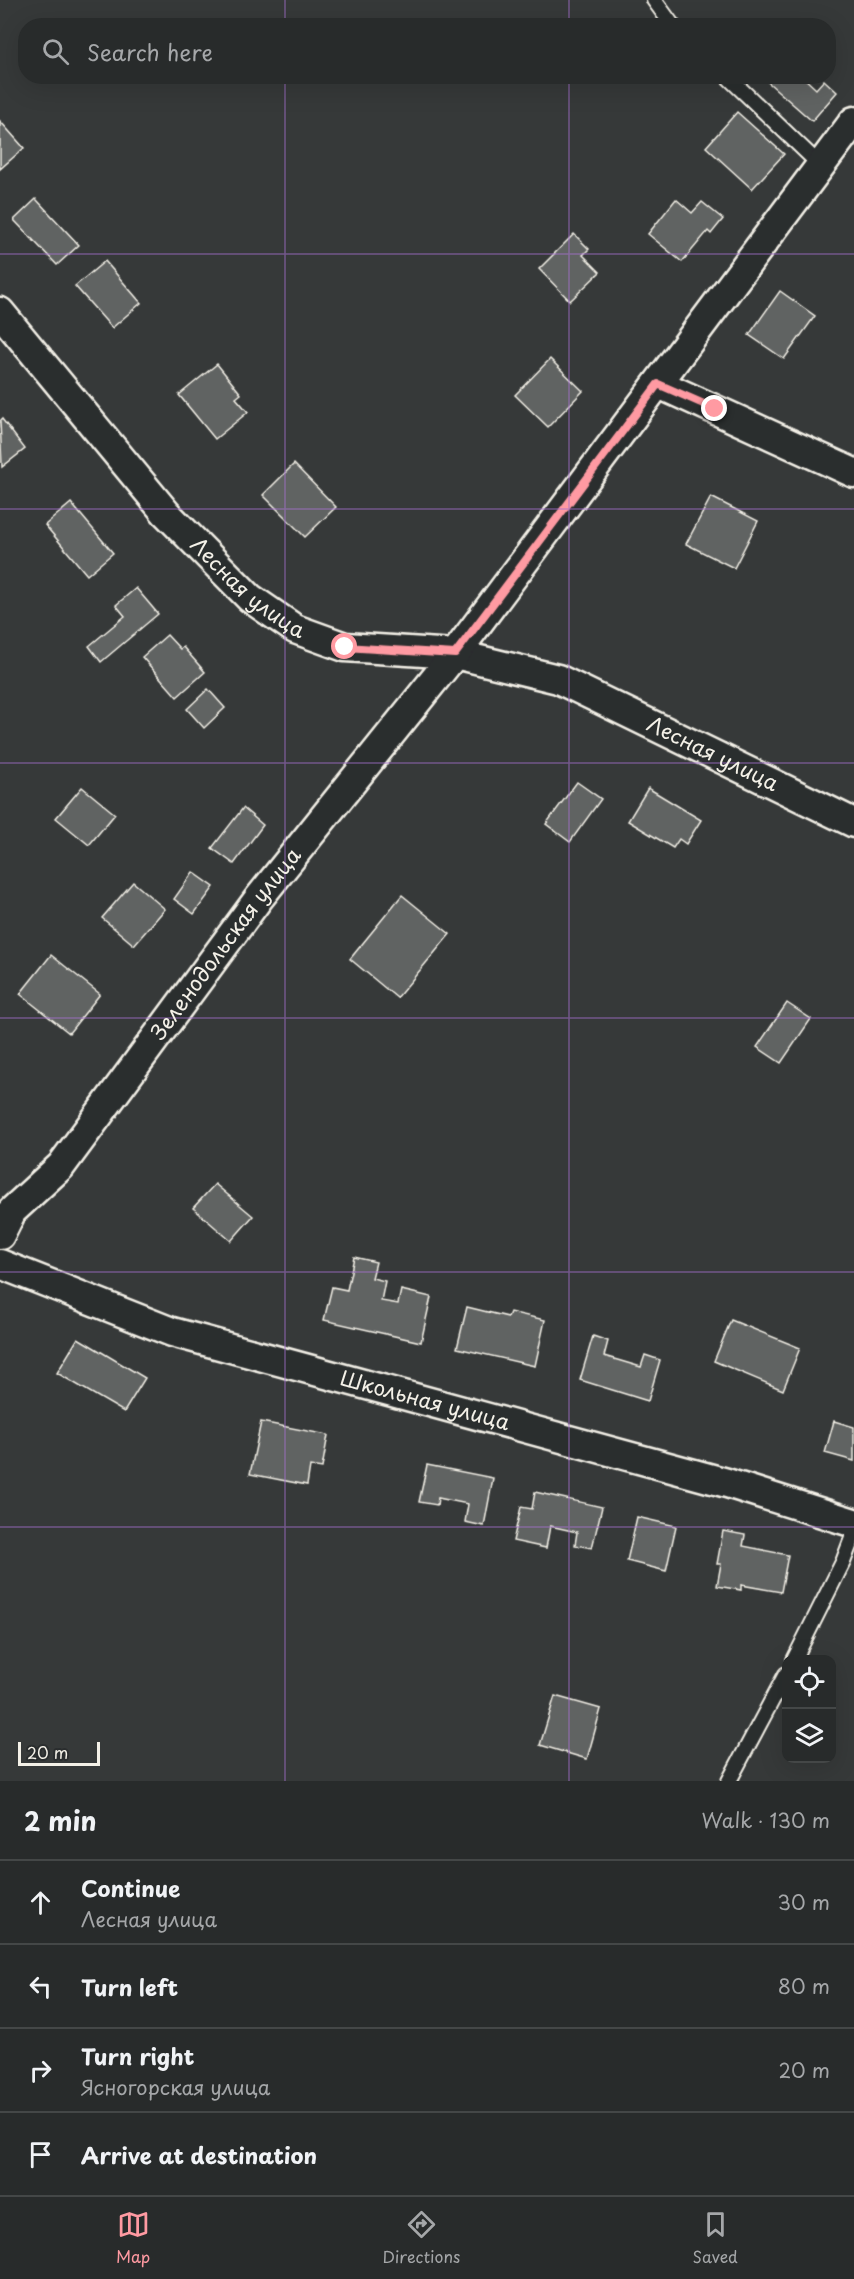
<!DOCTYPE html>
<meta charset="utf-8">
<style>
:root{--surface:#282b2b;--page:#343737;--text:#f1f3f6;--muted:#a5a7a9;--line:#444747;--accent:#ff9aa2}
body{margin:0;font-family:"Playpen Sans",sans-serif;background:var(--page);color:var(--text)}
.controls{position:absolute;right:18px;bottom:18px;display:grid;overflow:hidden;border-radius:12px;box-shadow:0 6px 24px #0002}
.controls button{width:54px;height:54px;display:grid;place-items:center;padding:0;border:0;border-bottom:2px solid var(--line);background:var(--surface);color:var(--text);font:30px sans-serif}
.scale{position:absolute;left:18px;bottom:15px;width:82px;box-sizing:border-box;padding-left:6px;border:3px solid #f4f1e8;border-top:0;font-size:16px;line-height:21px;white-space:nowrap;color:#f4f1e8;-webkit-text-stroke:4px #2a2d2e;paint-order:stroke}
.stop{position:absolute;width:18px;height:18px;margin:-14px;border:4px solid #ff9aa2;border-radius:50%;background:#fff}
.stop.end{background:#ff9aa2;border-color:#fff;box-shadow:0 2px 6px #0008}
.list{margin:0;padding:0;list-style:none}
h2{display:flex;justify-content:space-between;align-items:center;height:78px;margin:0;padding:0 24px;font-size:26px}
h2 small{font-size:20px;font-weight:400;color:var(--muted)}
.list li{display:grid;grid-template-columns:39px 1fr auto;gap:18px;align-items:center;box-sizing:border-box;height:84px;padding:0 24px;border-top:2px solid var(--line)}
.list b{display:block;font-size:22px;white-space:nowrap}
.list p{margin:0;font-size:20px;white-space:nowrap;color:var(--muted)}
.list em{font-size:20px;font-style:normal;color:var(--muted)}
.icon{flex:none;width:33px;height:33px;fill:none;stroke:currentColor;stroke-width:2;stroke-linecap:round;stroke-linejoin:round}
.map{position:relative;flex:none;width:854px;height:1781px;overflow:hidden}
.search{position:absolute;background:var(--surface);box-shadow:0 6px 24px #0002;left:18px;right:18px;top:18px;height:66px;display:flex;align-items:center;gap:15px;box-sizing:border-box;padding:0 21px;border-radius:24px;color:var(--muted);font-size:22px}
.sheet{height:414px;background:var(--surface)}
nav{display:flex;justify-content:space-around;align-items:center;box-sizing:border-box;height:84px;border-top:2px solid var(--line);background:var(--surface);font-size:16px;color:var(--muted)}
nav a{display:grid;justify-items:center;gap:3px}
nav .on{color:var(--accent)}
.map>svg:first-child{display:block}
.building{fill:#616362;stroke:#f4f1e8;stroke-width:1.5}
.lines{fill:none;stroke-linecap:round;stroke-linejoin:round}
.lane-casing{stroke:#f4f1e8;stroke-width:18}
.street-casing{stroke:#f4f1e8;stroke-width:33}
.lane{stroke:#2a2d2e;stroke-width:14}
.street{stroke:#2a2d2e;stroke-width:28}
.route{stroke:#ff9aa2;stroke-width:8}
.grid{fill:none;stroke:#a571cd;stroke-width:1.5;stroke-opacity:0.55}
.labels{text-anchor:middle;stroke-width:6;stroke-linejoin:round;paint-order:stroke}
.street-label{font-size:21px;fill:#f4f1e8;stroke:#2a2d2e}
</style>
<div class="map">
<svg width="854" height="1781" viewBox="0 0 854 1781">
<rect width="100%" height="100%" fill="#363939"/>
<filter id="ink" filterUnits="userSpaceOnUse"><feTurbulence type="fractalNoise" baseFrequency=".0167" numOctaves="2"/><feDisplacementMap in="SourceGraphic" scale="12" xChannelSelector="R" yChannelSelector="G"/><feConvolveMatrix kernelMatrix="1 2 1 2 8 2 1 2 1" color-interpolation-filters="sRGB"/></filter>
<g filter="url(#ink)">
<g class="building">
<path d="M761 76H802L816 89 824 80 837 92 812 121Z"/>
<path d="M737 112 784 154 752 189 706 147Z"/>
<path d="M0 121 24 148 0 169Z"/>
<path d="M36 199 79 245 57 265 14 220Z"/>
<path d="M676 199 692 213 702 202 723 219 711 234 708 231 682 262 648 234Z"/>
<path d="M574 234 589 249 583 255 600 272 570 301 539 269Z"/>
<path d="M105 261 141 303 112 328 75 286Z"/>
<path d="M780 291 815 316 784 359 749 335Z"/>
<path d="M550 359 583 391 548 427 515 395Z"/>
<path d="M217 364 241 394 236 398 248 412 215 439 179 395Z"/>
<path d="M2 419 25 449 2 467 0 421Z"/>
<path d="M294 464 336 507 305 537 263 495Z"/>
<path d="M711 497 758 521 734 568 686 544Z"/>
<path d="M71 503 113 553 87 575 45 525Z"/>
<path d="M136 588 158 614 101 662 89 646 125 616 116 605Z"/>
<path d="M167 635 180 649 183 647 205 672 177 697 142 657Z"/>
<path d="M208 689 225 708 204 728 187 709Z"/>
<path d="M577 782 601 799 570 842 546 824Z"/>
<path d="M82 787 115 814 89 845 56 818Z"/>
<path d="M648 788 701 820 686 844 679 839 673 848 628 821Z"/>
<path d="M243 808 263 825 234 864 212 848Z"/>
<path d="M193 872 214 887 194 914 174 899Z"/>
<path d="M133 882 165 909 134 945 102 918Z"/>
<path d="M402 895 450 934 397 998 350 959Z"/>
<path d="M51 955 100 994 69 1033 20 994Z"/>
<path d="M787 1003 811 1019 781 1063 757 1047Z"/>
<path d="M215 1184 253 1216 231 1241 193 1208Z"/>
<path d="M354 1257 376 1262 372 1278 385 1281 381 1301 398 1304 401 1290 431 1297 421 1342 324 1320 332 1287 347 1290Z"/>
<path d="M467 1307 508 1317 510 1312 545 1320 535 1366 457 1348Z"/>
<path d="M731 1320 800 1348 783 1390 714 1361Z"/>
<path d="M593 1336 608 1341 604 1356 641 1367 645 1355 660 1360 648 1401 580 1380Z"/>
<path d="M78 1338 145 1378 124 1412 57 1373Z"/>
<path d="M834 1421 854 1427V1461L825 1453Z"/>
<path d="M261 1422 328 1435 322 1468 310 1466 307 1485 250 1474Z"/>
<path d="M427 1465 493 1478 484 1526 465 1522 468 1504 438 1498 437 1505 419 1502Z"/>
<path d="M535 1492 602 1507 592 1548 575 1545 577 1532 550 1526 546 1548 513 1541 521 1507 532 1509Z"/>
<path d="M637 1517 676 1526 666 1571 627 1561Z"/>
<path d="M723 1531 745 1535 743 1546 788 1555 781 1592 741 1585V1590L717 1586 721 1564H717Z"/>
<path d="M555 1696 601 1709 587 1759 540 1745Z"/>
</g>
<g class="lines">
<defs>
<g id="lane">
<path d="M654 0 673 26"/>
<path d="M727 76 821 166"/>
<path d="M794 1660 843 1562 854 1533"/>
<path d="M729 1781 786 1674"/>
</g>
<g id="street">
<path id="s1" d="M0 312 166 513 250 598 295 629 345 647 455 654 558 679 854 823"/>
<path d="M659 384 854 473"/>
<path id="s2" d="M0 1235 12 1211 61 1166 259 898 455 654 854 121"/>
<path id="s3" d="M0 1264 172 1332 727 1483 854 1523"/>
</g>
</defs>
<use href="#lane" class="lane-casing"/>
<use href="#street" class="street-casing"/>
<use href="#lane" class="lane"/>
<use href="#street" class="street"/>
</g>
</g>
<g class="lines" filter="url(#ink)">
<path class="route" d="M345 647 455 654 658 384 715 409"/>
</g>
<path class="grid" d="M285 0V26M569 0V26M285 76V1781M569 76V1781M0 254H854M0 509H854M0 763H854M0 1018H854M0 1272H854M0 1527H854"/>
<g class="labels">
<g class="street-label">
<text dy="7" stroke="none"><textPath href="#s1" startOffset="372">Лесная улица</textPath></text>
<text dy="7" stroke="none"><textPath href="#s1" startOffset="876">Лесная улица</textPath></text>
<text dy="7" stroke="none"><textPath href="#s2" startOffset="370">Зеленодольская улица</textPath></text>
<text dy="7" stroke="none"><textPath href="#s3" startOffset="447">Школьная улица</textPath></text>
</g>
</g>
</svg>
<div class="controls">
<button><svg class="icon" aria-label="locate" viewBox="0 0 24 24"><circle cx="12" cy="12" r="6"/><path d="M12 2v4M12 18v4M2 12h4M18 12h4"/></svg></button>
<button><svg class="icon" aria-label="layers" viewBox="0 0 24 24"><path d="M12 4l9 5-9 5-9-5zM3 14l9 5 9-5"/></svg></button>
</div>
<div class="scale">20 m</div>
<div class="stop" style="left:345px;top:647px"></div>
<div class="stop end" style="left:715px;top:409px"></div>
<div class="search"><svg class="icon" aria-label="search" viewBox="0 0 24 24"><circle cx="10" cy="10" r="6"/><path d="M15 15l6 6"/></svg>Search here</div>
</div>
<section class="sheet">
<h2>2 min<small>Walk · 130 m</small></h2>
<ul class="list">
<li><svg class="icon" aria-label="ahead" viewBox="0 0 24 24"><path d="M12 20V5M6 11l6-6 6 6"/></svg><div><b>Continue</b><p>Лесная улица</p></div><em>30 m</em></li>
<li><svg class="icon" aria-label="left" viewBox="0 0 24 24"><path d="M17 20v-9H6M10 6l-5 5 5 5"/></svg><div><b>Turn left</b></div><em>80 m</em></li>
<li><svg class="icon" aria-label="right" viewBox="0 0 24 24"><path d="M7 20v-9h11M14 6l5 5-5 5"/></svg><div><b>Turn right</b><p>Ясногорская улица</p></div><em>20 m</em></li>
<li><svg class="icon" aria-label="arrive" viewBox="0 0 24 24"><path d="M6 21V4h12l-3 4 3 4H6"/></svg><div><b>Arrive at destination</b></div></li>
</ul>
</section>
<nav>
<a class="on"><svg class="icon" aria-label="map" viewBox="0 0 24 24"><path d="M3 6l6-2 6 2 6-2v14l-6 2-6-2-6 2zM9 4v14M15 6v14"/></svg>Map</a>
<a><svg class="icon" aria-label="directions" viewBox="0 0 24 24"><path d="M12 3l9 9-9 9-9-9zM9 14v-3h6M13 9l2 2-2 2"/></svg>Directions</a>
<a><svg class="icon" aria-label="saved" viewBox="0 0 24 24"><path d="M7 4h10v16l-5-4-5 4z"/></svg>Saved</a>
</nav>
